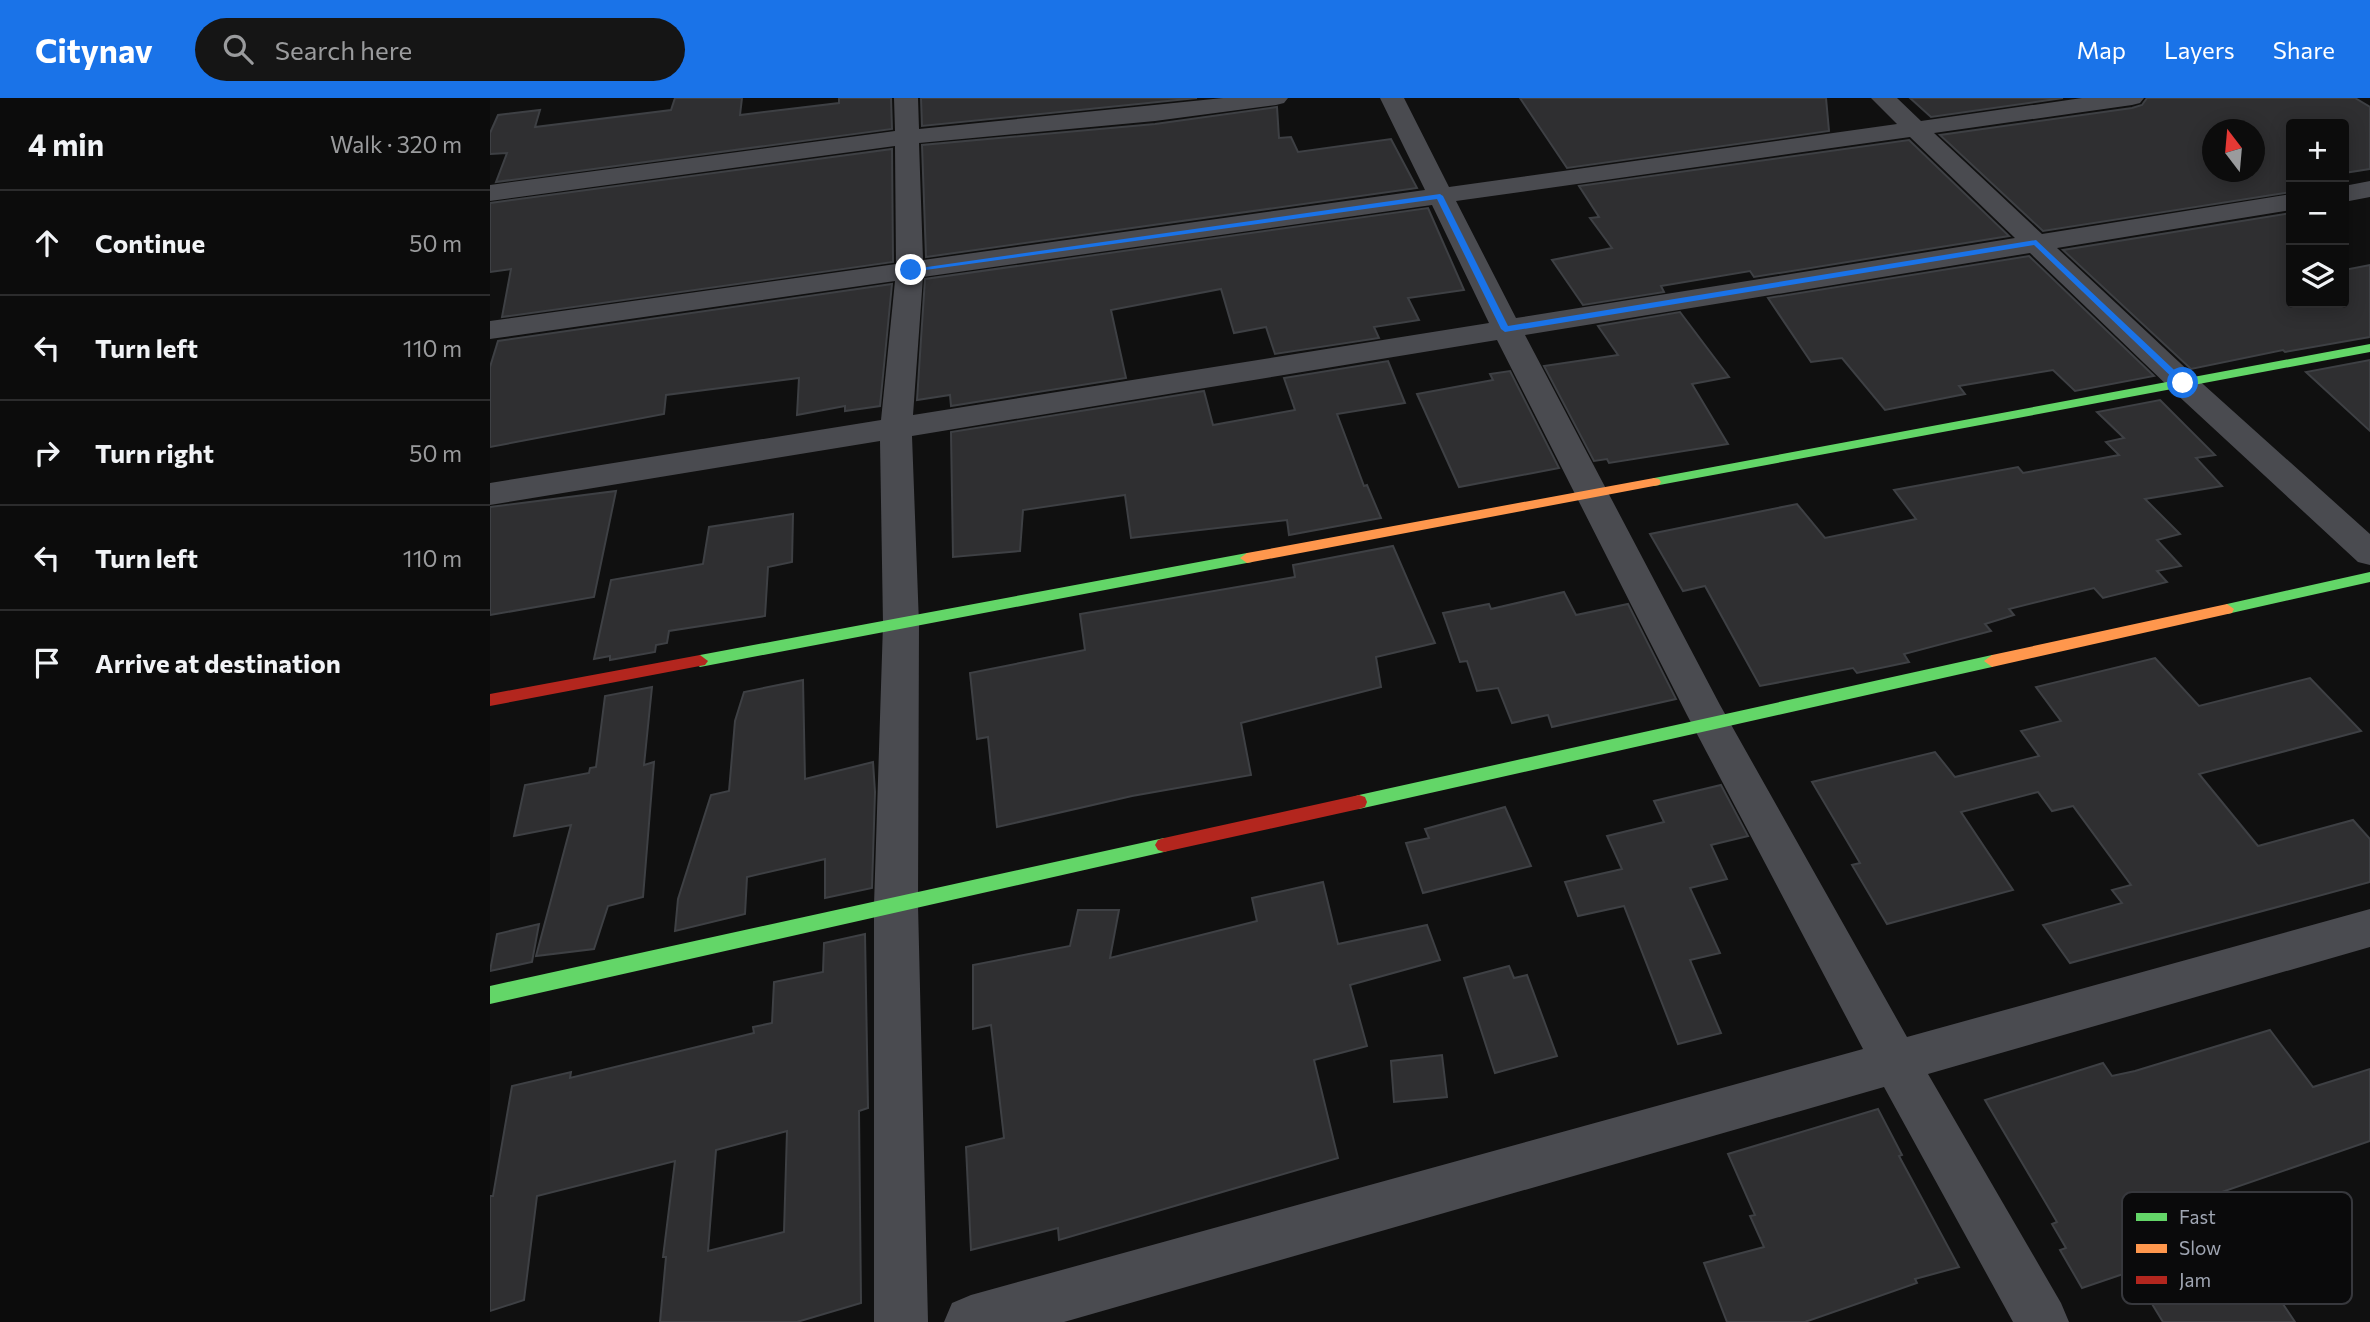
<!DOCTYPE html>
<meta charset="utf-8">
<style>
:root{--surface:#0c0c0c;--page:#151515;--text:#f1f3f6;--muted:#9a9b9d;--line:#2c2c2d;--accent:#1a73e8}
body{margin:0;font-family:Commissioner,sans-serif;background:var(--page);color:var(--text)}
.controls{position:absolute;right:21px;top:21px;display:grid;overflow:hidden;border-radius:7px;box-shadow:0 4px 18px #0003}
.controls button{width:63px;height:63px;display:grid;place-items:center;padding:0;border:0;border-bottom:2px solid var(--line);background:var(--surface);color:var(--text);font:35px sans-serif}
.compass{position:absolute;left:1712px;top:21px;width:63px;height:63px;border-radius:50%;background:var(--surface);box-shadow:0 4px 18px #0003;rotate:344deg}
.stop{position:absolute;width:21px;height:21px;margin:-16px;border:5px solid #1a73e8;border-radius:50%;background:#fff}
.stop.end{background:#1a73e8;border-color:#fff;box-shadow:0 2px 7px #0008}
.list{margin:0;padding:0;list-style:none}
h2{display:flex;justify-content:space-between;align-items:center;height:91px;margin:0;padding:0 28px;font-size:30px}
h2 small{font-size:23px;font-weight:400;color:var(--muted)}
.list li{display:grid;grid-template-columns:46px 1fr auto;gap:21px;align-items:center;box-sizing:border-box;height:105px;padding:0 28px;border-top:2px solid var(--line)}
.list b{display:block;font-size:26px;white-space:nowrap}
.list em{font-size:23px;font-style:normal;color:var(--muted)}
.icon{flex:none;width:38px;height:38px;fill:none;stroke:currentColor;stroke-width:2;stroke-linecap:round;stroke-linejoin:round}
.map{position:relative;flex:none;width:1880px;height:1224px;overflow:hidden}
header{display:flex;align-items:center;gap:42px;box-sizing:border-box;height:98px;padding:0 35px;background:var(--accent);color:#fff}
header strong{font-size:33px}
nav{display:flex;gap:38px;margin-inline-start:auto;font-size:24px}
.search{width:490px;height:63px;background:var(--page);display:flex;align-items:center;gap:18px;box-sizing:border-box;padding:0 24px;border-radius:38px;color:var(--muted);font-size:26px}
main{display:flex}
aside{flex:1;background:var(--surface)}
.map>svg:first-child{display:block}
.building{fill:#2f2f31;stroke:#3e4044;stroke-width:2;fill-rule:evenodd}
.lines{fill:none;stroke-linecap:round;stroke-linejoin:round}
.street{fill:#4a4b50;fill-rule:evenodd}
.fast{fill:#63d668;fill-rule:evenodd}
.slow{fill:#ff974d;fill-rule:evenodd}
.jam{fill:#b3261e;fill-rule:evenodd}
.route{fill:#1a73e8}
.key{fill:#0a0a0b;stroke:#37383d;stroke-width:2}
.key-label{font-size:19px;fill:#9fa5b2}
</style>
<header>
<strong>Citynav</strong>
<div class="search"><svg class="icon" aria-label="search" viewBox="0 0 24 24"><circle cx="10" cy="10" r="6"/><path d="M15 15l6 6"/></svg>Search here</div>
<nav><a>Map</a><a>Layers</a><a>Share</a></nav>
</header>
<main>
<aside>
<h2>4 min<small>Walk · 320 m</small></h2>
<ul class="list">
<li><svg class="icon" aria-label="ahead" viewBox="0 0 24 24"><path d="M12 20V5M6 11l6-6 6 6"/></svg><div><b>Continue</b></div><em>50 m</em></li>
<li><svg class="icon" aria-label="left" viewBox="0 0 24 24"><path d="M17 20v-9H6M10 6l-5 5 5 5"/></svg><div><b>Turn left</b></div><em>110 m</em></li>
<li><svg class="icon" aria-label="right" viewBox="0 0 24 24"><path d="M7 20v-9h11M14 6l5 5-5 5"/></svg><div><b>Turn right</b></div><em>50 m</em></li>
<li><svg class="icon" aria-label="left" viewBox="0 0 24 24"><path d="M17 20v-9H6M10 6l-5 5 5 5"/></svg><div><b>Turn left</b></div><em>110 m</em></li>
<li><svg class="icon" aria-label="arrive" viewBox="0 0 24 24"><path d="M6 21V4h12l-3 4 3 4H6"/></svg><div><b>Arrive at destination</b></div></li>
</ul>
</aside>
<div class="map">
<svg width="1880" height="1224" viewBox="0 0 1880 1224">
<rect width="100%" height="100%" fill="#101010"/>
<g class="building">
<path d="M185 0H252L250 17 349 5V0H401L402 31 6 84 17 55 0 56V35L8 17 50 12 45 29 181 12Z"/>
<path d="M431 0H707L432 28Z"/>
<path d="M1030 0H1336L1339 33 1077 70Z"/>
<path d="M1420 0H1573L1441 19Z"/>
<path d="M1657 0H1865L1880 9V71L1854 75V26H1801V94L1553 133 1450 37 1642 10 1652 7ZM1723 32H1765V74H1723Z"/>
<path d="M787 9 789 40 801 39 808 54 901 41 927 90 436 159 432 47 665 26Z"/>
<path d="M1419 42 1519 138 1264 179 1260 173 1171 188 1174 194 1093 207 1062 162 1122 150 1100 120 1109 119 1089 88Z"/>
<path d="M402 51 403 164 12 219 21 171 0 174V105Z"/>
<path d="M938 110 974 192 918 200 929 222 884 229 889 240 785 256 776 229 744 235 731 191 621 212 636 280 461 308 460 297 427 302 435 181Z"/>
<path d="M1801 115V205H1854V172L1880 167V239L1795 254 1793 252 1701 271 1573 152Z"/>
<path d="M1539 158 1664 278 1585 293 1563 272 1469 288 1475 296 1395 312 1352 260 1321 264 1278 200Z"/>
<path d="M402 186 390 308 355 313V308L307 317 309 280 176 297 174 316 0 349V269L8 243Z"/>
<path d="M1190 214 1239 279 1202 286 1238 346 1119 365 1117 361 1104 363 1054 268 1128 257 1108 228Z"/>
<path d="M1880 262V333L1816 274Z"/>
<path d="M898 263 915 305 847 316 874 388 877 387 891 420 799 437 797 422 641 440 635 397 533 412 530 453 463 459 461 334 714 293 723 327 805 312 794 280Z"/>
<path d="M1020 273 1069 370 969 389 927 296 1003 282 1000 276Z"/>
<path d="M1670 302 1725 357 1706 360 1732 388 1655 401 1690 436 1667 442 1691 468 1667 473 1677 484 1613 500 1604 490 1519 511 1524 517 1495 526 1501 533 1414 556 1419 564 1367 575 1363 570 1270 588 1215 488 1193 493 1160 436 1307 406 1335 440 1426 421 1404 392 1528 369 1533 375 1629 357 1616 344 1634 340 1607 314Z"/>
<path d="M126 393 104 499 0 517V409Z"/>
<path d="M303 416 302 464 278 469 275 518 179 533 177 545 166 547 165 554 120 562V558L104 561 121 482 213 466 219 429Z"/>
<path d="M903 448 945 545 886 559 891 589 751 625 761 677 642 698 507 729 498 639 487 641 480 575 595 552 590 516 805 479 803 467Z"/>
<path d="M1074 494 1086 517 1138 506 1186 601 1062 629 1058 617 1022 625 1008 590 987 593 977 563 970 564 953 515 999 506 1001 511Z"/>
<path d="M1665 560 1709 608 1820 580 1871 633 1709 676 1768 748 1863 722 1880 741V784L1580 865 1553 827 1632 805 1622 792 1641 787 1583 708 1562 713 1548 694 1471 714 1523 792 1397 826 1362 767 1370 765 1322 684 1445 654 1465 679 1549 658 1531 633 1571 623 1546 589Z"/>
<path d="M313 582 315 681 383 664 385 694 382 790 335 800V761L257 779 255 816 185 833 188 801 221 697 239 693 245 623 254 594Z"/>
<path d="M162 589 154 667 164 664 153 799 118 808 104 851 46 858 81 727 24 738 35 687 99 675 100 670 106 669 115 598Z"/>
<path d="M1231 687 1258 738 1221 747 1237 781 1200 790 1230 855 1200 862 1231 935 1188 946 1134 808 1088 818 1075 784 1132 771 1117 738 1174 724 1164 703Z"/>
<path d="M1015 709 1041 768 933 795 916 745 939 740 935 731Z"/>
<path d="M833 784 848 846 937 827 950 862 860 887 877 948 824 962 848 1060 569 1142 568 1130 481 1152 476 1049 514 1040 501 927 483 931V867L580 848 588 812H629L620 860 767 823 762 800Z"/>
<path d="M49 826 42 864 0 873 7 836Z"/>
<path d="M375 836 378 1010 369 1013 371 1205 307 1224H170L176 1159H173L185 1063 47 1098 34 1202 0 1213V1098H3L22 988 81 974 80 980 264 935 263 929 282 925 284 884 333 874 334 845ZM297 1033 294 1134 218 1153 226 1052Z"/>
<path d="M1019 868 1024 880 1037 877 1067 958 1005 975 974 880Z"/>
<path d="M1780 932 1823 989 1880 971V1043L1723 1097 1776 1175 1773 1176 1805 1224H1673L1642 1173 1592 1190 1570 1152 1576 1150 1562 1126 1567 1124 1495 1002 1613 965 1622 978 1645 973Z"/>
<path d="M952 957 957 999 904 1004 901 963Z"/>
<path d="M1388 1011 1412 1057 1409 1058 1469 1169 1425 1181 1427 1185 1315 1224H1237L1214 1165 1274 1149 1260 1118 1265 1117 1238 1056Z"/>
</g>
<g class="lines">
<g class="street">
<path d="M404 0H428L429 31 733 0H798L794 5 786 7 665 23 429 45 433 162 935 92 890 0H914L959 89 1407 26 1381 0H1407L1431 23 1592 0H1654L1650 5 1642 7 1444 35 1552 136 1801 96V112L1567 150 1704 278 1880 436V467L1868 464 1682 292 1540 155 1035 237 1230 607 1417 939 1880 811V849L1438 976 1571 1205 1579 1224H1523L1394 989 574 1224H454L462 1205 481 1197 1373 951 1197 617 1007 242 422 338 429 526 428 807 438 1224H384V807L393 526 390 343 0 407V385L391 322 405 183 0 241V223L406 166 405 48 0 103V87L405 33ZM1420 39 1525 140 1026 220 966 103ZM942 107 999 225 423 317 433 179Z"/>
<path d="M1880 83V99L1854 104V88Z"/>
</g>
<g class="fast">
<path d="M1880 246V254L1164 388 1157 384 1164 380Z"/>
<path d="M757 455 764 460 762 464 210 569 202 563 210 557Z"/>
<path d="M1880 474V484L1737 516 1730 511 1737 506Z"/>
<path d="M1502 557 1510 563 1502 569 869 711 863 709 861 704 863 699 869 697Z"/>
<path d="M674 740 680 742 683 747 680 752 674 754 0 906V888Z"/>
</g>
<g class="slow">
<path d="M1164 380 1169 381 1171 384 1169 387 757 465 750 460 757 455Z"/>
<path d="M1737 506 1744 511 1742 515 1502 569 1494 563 1502 557Z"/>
</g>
<g class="jam">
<path d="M210 557 218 563 215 567 0 608V596Z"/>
<path d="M869 697 875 699 877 704 875 709 869 711 674 754 668 752 665 747 668 742 674 740Z"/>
</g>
</g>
<path class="route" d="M950 96 953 98 1018 228 1546 142 1698 285 1690 287 1544 147 1015 234 1011 231 947 101 421 174 416 172Z"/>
<rect x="1632" y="1094" width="230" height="112" rx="10" class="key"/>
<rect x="1646" y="1115" width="31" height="8" fill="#63d668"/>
<rect x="1646" y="1146" width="31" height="9" fill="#ff974d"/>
<rect x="1646" y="1178" width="31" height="8" fill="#b3261e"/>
<g class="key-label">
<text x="1689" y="1126">Fast</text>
<text x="1689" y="1157">Slow</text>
<text x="1689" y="1189">Jam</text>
</g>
</svg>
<div class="controls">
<button>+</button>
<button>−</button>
<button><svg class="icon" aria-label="layers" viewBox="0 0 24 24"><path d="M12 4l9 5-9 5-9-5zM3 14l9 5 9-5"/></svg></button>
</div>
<svg class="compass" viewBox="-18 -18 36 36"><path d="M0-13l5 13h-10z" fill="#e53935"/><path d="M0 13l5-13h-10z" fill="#9a9b9d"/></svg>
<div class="stop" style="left:1693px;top:285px"></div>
<div class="stop end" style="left:421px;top:172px"></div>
</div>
</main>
